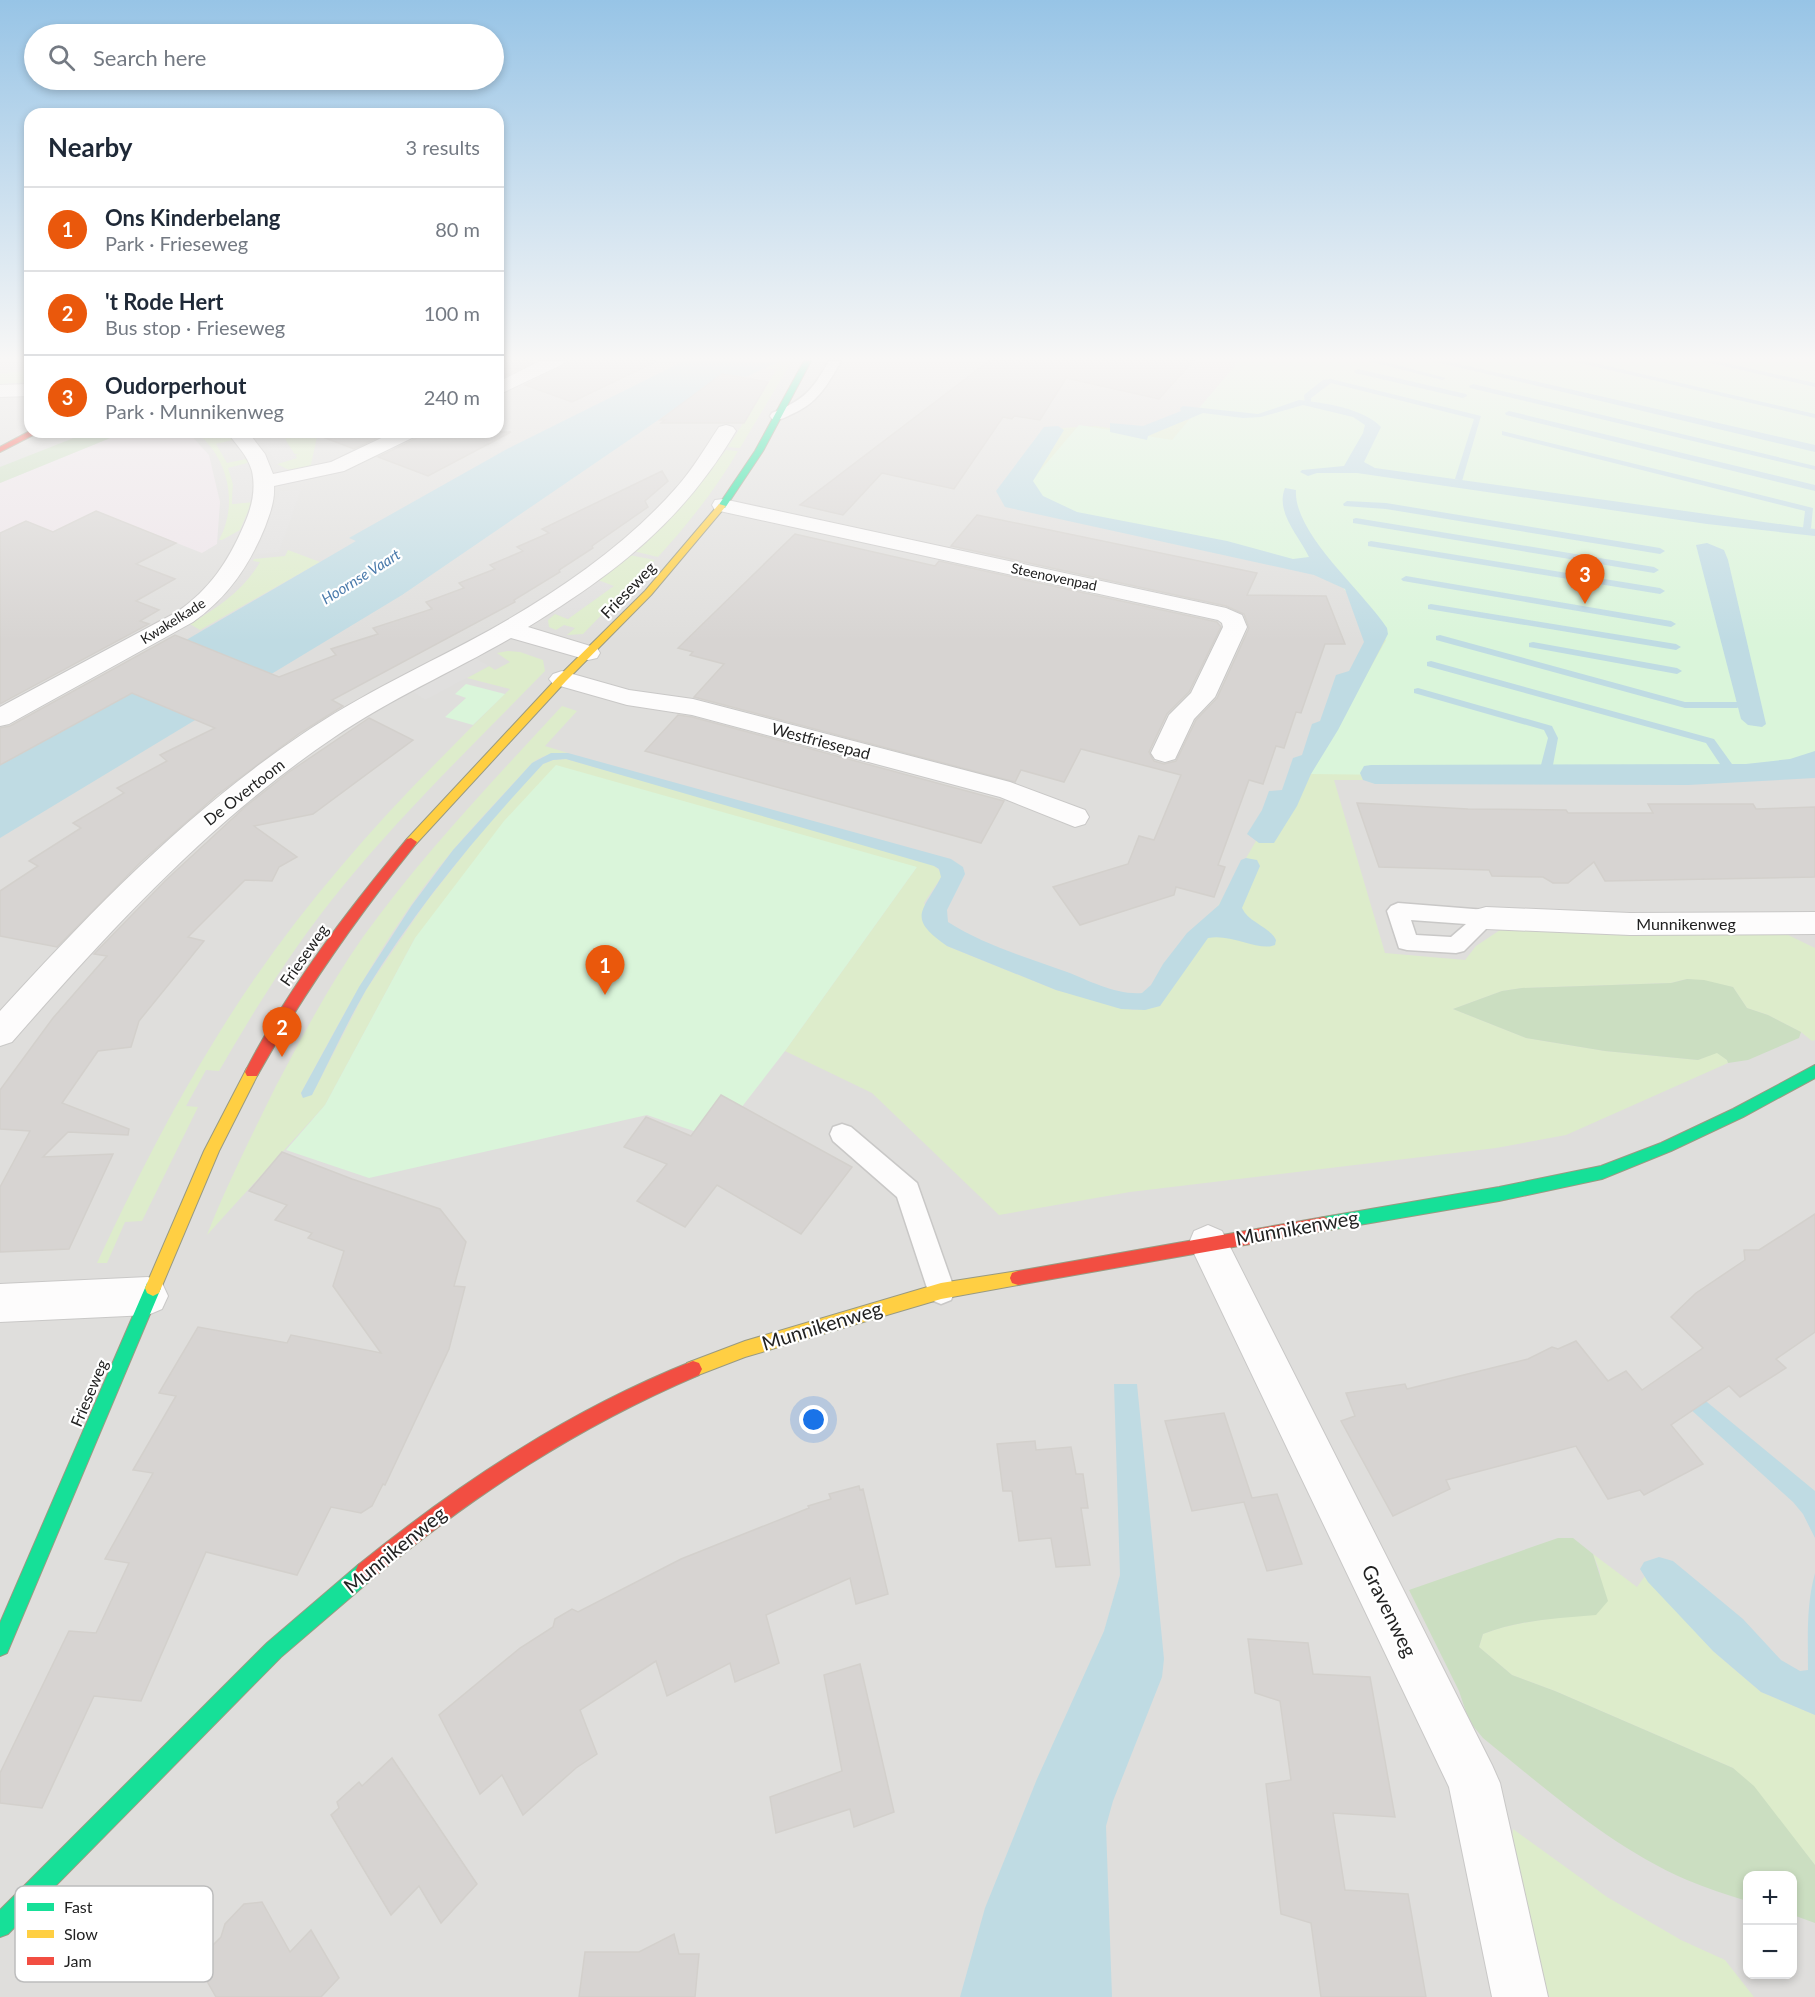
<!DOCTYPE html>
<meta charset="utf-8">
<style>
:root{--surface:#fff;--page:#f2f2f3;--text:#1f2937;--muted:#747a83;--line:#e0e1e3;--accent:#ea580c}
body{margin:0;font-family:Lato,sans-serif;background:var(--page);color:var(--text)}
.controls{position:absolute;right:18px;bottom:18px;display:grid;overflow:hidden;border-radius:12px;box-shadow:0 3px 9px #0003}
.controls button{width:54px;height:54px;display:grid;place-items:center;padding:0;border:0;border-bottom:2px solid var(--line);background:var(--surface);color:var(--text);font:30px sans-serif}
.you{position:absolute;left:814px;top:1420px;width:21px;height:21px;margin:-15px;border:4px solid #fff;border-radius:50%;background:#1a73e8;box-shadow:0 0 0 9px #1a73e833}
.badge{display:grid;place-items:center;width:39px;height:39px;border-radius:50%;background:var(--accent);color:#fff;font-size:20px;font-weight:700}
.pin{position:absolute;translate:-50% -50px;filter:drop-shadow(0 2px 3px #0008)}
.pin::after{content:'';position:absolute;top:32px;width:21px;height:18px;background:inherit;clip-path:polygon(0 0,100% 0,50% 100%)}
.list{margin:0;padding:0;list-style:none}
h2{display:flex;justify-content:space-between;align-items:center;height:78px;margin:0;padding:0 24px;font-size:26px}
h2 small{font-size:20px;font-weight:400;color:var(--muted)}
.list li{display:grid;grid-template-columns:39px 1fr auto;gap:18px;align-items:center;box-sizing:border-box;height:84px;padding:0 24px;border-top:2px solid var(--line)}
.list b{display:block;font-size:22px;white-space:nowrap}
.list p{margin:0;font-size:20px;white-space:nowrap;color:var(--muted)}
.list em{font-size:20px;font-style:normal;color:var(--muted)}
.icon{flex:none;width:33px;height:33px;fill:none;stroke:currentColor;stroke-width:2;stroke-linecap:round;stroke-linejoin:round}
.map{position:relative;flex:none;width:1815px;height:1997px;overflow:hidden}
.search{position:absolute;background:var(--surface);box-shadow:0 3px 9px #0003;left:24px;top:24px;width:480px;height:66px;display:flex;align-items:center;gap:15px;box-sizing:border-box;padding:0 21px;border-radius:33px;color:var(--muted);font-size:22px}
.panel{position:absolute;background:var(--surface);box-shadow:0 3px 9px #0003;left:24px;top:108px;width:480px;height:330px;border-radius:18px}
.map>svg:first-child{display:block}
.residential{fill:#dfdedc;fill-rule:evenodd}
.industrial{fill:#ede4e9}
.grass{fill:#ddeccb}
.forest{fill:#cbdec1}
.park{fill:#daf5da}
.parking{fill:#e0dfde}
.water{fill:#bfdbe3}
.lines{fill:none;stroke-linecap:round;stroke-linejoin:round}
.stream{fill:#bfdbe3;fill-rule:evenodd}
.building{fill:#d7d4d2;stroke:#d3d0cc;stroke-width:1.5}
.lane-casing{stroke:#c9c8c7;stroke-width:3}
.street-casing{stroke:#c9c8c7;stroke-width:2}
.fast-casing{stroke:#999a82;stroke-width:2}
.slow-casing{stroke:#999a82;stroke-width:2}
.jam-casing{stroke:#999a82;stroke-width:2}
.lane{fill:#fdfcfc;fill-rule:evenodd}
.street{fill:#fdfcfc;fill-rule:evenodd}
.fast{fill:#16e098;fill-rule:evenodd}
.slow{fill:#ffcf43;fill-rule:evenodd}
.jam{fill:#f24e42;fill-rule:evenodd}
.labels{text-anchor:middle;stroke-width:4.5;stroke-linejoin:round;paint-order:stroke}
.far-street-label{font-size:14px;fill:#222;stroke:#fff}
.far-water-label{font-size:15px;font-style:italic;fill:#4a7aab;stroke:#fff}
.street-label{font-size:16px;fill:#222;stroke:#fff}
.near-street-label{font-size:20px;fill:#222;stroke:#fff}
.key{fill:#fff;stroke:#bdbdbd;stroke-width:1.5}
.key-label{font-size:16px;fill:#222}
</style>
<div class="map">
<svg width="1815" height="1997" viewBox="0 0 1815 1997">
<rect width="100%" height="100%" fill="#f0eeeb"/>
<path class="residential" d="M0 361H30V432H498V361H1815V1997H0ZM1748 1876H1792V1974H1748Z"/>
<path class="industrial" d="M125 432H188L209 455 220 502 217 544 202 553 96 511 0 557V483Z"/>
<g class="grass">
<path d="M778 361H792L740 448 728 447 777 369 766 368Z"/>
<path d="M1815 361 1361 773 1363 780H1334L1385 953 1465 960 1476 946 1503 928 1786 934 1815 948V1040L1812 1041 1801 1032 1768 1015 1747 1008 1733 987 1687 979 1671 983 1522 988 1502 991 1453 1009 1526 1038 1605 1051 1698 1060 1717 1052 1727 1060 1728 1063 1566 1135 1496 1148 1130 1192 999 1215 872 1093 785 1051 917 867 415 938 325 1105 207 1235C227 1184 252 1135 276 1086 303 1035 330 984 363 937 423 854 493 781 562 706L577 711 545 746 568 753C556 752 542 755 532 763 506 792 478 820 453 850 391 923 346 1010 301 1093L302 1097 312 1095 366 990 427 901 489 822 543 764 553 760 566 759 921 860C930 864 939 866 942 876L924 903 947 946 1056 990 1133 1010 1160 1006 1374 638 1371 624 1332 572 1018 495 1062 428 1096 426 1129 431 1165 422Z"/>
<path d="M30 370V382L2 384 0 387V374Z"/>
<path d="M196 432H219L232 437V440L216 444 227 463 246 459 248 463 229 468 233 484 232 504 252 502 240 530 222 540H219C239 504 228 457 196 432Z"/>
<path d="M287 432H318L310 469 289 470 277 464 296 458 295 455 299 454H294L285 439 288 436Z"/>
<path d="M726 450 738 451C716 489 688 524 658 557L633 551 683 505Z"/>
<path d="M288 550 320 562 200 630 190 624C217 608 244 590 260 562L253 561 254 559 285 556Z"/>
<path d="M629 555 655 560 583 634 567 635 575 628 564 625 556 630 549 627 548 620 555 614 568 619 598 579Z"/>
<path d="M508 651 520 652 543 660 545 671C477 741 405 810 343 886 296 943 256 1007 219 1071L206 1070 186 1106 198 1107 142 1221 125 1222 107 1263H97C133 1186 171 1110 216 1038 280 933 359 840 446 753 467 732 488 710 510 689L467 678 489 666 495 670 510 662 497 653Z"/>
<path d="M1593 1554 1637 1587 1645 1576 1713 1651 1761 1692 1815 1715V1865L1775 1815 1733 1768 1555 1691 1512 1675 1479 1647 1483 1634C1519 1620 1558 1618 1596 1614L1600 1572Z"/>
<path d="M1513 1829 1607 1897 1681 1940 1725 1960 1754 1997H1547L1512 1843Z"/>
</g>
<g class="forest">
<path d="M89 432H125L0 483V467Z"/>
<path d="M1687 979 1704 980 1733 987 1747 1008 1768 1015 1801 1032 1799 1038 1748 1060 1728 1063 1727 1060 1717 1053 1698 1060 1605 1051 1526 1038 1453 1009 1502 991 1522 988 1671 983Z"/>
<path d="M1558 1538H1573L1593 1554 1608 1601 1596 1615C1558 1618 1519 1620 1483 1634L1479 1647 1512 1675 1555 1691 1733 1768 1754 1786 1815 1865V1923L1793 1915 1792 1876H1748L1747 1901C1727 1895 1706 1888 1687 1880 1611 1847 1546 1789 1483 1738L1469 1721 1459 1691 1409 1590Z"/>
</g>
<g class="park">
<path d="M1239 361H1815V775L1755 779 1311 774 1386 640 1326 567 1011 505 1079 425 1172 440Z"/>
<path d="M466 684 505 694 473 725 445 717 466 698 455 694Z"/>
<path d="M556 765 917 867 785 1051 717 1139 647 1115 369 1178 286 1150 325 1105 415 938 504 821Z"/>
</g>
<g class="parking">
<path d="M285 439 297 458 277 464 264 443Z"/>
<path d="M248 463 254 483 252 502 232 504 233 484 228 468Z"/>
<path d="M301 490 279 552 256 554 280 491Z"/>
<path d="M598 580 614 586 568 619 551 612Z"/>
<path d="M475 658 489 666 425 700 412 691Z"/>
</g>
<g class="water">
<path d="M684 361 778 362 746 377 735 375 726 382 689 399 402 595 0 838V744L116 681 356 541 349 538 507 449Z"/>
<path d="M1432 361H1446L1815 445V452Z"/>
<path d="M1299 400C1324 403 1363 408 1381 427L1364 462 1375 468 1815 529V536L1707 524 1357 473H1317L1308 476 1300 472 1302 470 1344 466 1363 433 1365 425 1353 417 1303 405 1261 417 1243 418 1203 413 1148 436 1147 440 1110 432V423L1143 426 1181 411 1180 408 1183 406 1258 414Z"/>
<path d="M1058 426 1064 430 1033 481 1043 496 1077 512 1227 541 1293 559 1309 557C1299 536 1275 512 1285 488L1296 490C1293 533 1363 591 1387 628L1388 634 1338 730 1311 774 1297 806 1274 843H1259L1247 834 1262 810 1269 791 1282 790 1293 758 1302 755 1312 724 1320 721 1336 675 1349 671 1364 642 1345 589 1314 575 1005 507 996 491 1044 427Z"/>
<path d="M1707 543 1724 550 1728 560 1766 724 1762 727 1748 725 1741 719 1696 545Z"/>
<path d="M1815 751V778L1688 785 1375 784 1363 780 1360 773 1364 766 1371 765 1746 764 1790 759Z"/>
<path d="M551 753H568L951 859 963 867 965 874 947 910 948 922C984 945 1026 957 1067 972 1090 981 1116 995 1142 993L1151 985 1163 964 1187 933 1219 905 1241 860 1246 858 1257 860 1260 866 1242 908C1249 923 1269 926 1276 940L1275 945C1260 952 1231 933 1208 938L1160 1006 1145 1010 1121 1009 1056 990 947 946C905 917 924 911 941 877L939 869 934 866 566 759 553 760 543 764C478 834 416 908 366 990 346 1024 330 1060 312 1095L303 1098 301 1093 359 987 412 905 453 850 532 763Z"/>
<path d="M1114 1384H1137L1164 1659 1162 1677 1113 1801 1106 1826 1112 1997H960L985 1908 1037 1779 1104 1631 1120 1575Z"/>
<path d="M1690 1388 1815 1491V1538L1803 1514 1793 1502 1678 1398Z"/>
<path d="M1659 1557 1673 1561 1743 1619 1781 1660 1800 1671 1808 1670C1808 1637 1806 1606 1815 1573V1715L1761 1692 1713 1651 1648 1582 1640 1569 1644 1562Z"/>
</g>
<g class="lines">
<g class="stream">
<path d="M1368 361H1382L1446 378 1442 380Z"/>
<path d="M1571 361H1586L1815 414V418Z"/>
<path d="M1702 361H1717L1815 383V387Z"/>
<path d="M1358 369 1466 394 1467 396 1463 398 1355 373 1354 371Z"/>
<path d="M1331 379 1481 416 1462 481 1455 479 1474 419 1331 383 1311 398V403H1305L1304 395 1323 380Z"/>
<path d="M1473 384 1815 466V470L1470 388 1469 386Z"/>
<path d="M1509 411 1815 485V491L1506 415 1505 413Z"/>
<path d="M1502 431 1813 508 1811 528 1807 531 1803 528 1805 511 1502 435Z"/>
<path d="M1347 501 1386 503 1660 548 1665 551 1660 554 1386 509 1344 506 1343 504Z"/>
<path d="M1356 518 1654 567 1659 570 1654 573 1353 523V519Z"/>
<path d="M1371 541 1660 588 1665 591 1660 594 1368 546V542Z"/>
<path d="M1406 576 1671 621 1676 624 1671 627 1403 581 1401 579Z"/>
<path d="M1431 604 1676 644 1681 647 1676 650 1428 609V605Z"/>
<path d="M1440 635 1685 702H1737L1742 705 1737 708H1685L1436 640V636Z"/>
<path d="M1533 642 1677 668 1682 671 1677 674 1529 647V643Z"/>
<path d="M1431 661 1714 739 1732 764 1726 768 1722 767 1706 743 1427 666V662Z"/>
<path d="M1418 688 1552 726 1558 738 1553 765 1547 769 1541 765 1548 738 1544 730 1414 693V689Z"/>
</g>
</g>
<g class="building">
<path d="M498 361H534L503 377 498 375Z"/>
<path d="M566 361H657L572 402 525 385 562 367Z"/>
<path d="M989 361H1193L1159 399 1066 378 1040 420 1014 416 1012 419 1003 417 954 489 882 473 843 515 800 505Z"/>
<path d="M722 374 768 382 744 423H661L665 420H660Z"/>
<path d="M321 432H389L354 449 320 436Z"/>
<path d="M421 432H511L428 476 378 457 417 438Z"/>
<path d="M662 471 668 481 645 501 648 507 592 546 593 548 559 570 560 572 514 600 515 602 332 700 343 706 300 733 217 795 141 862 57 947 0 936V891L38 866 29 861 81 828 73 823 124 793 117 788 167 761 160 755 215 728 132 693 0 765V728L10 726 175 635 279 677 336 655 331 649 378 634 373 628 432 609 426 602 464 588 459 583 495 569 490 565 523 551 517 547 549 533 542 529Z"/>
<path d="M96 511 176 543 136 564 175 579 136 601 159 610 140 621 149 624 0 704V533L26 521 53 532Z"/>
<path d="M977 515 1257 573 1247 595 1326 596 1345 644H1325L1301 713 1296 712 1284 748 1276 746 1263 784 1249 780 1218 865 1225 867 1214 897 1176 887 1174 895 1080 925 1053 887 1128 864 1139 836 1154 840 1181 775 1081 749 1064 782 1021 770 1015 782 694 697 724 664 690 655 693 652 678 648 795 534 935 566 939 561 1217 622 1221 627 1189 692 1167 714 1149 752 1154 761 1164 764 1176 761 1196 720 1217 698 1249 628 1244 614 1226 606 951 546Z"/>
<path d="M678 715 692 717 1004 801 981 843 645 751Z"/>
<path d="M369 718 413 740 313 814 254 826 297 857 279 867 272 881 245 880 188 937 204 941 139 1021 131 1047 98 1051 62 1103 129 1129 128 1135 68 1132 43 1157 113 1154 69 1249 0 1252V1187L30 1131 0 1129V1090L53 1018 107 956 94 954 165 881 246 806 289 772Z"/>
<path d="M1357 803 1468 809 1566 810 1568 813H1653L1648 804H1753L1756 809 1815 807V877L1605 881 1594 862 1568 883H1553L1543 877 1492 876 1489 870 1379 867Z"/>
<path d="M721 1095 852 1167 801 1234 717 1185 685 1227 637 1201 667 1164 624 1147 646 1117 691 1136Z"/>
<path d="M282 1152 352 1179 440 1209 466 1242 454 1286 465 1287 449 1349 385 1485 383 1484 372 1506 361 1513 331 1507 297 1575 206 1552 141 1701 94 1696 42 1808 0 1803V1773L69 1631 96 1633 129 1563 105 1559 153 1473 133 1470 176 1396 159 1393 198 1327 287 1343 291 1335 381 1353 333 1286 344 1251 308 1238 312 1233 275 1220 287 1205 249 1191Z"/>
<path d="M1815 1214V1332L1776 1359 1786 1368 1740 1397 1729 1386 1671 1425 1703 1464 1644 1495 1640 1490 1608 1499 1576 1446 1446 1480 1450 1489 1393 1516 1341 1421 1355 1416 1346 1393 1405 1384 1407 1389 1528 1359 1552 1347 1558 1349 1576 1341 1608 1381 1626 1371 1642 1390 1703 1348 1671 1317 1696 1293 1745 1260 1744 1250H1759Z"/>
<path d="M1224 1413 1252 1498 1277 1494 1302 1564 1267 1571 1244 1502 1192 1511 1165 1421Z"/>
<path d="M1035 1441 1036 1450 1071 1447 1076 1474H1083L1088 1508H1081L1090 1565 1056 1567 1051 1538 1019 1541 1012 1491H1003L997 1444Z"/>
<path d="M859 1486 860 1490 863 1489 888 1594 856 1604 850 1578 766 1615 779 1663 735 1682 730 1663 667 1696 656 1661 580 1710 597 1754 576 1768 523 1815 502 1775 480 1794 439 1715 520 1648 553 1627 555 1619 572 1609 578 1612 681 1559 809 1508 808 1506 831 1499 829 1494Z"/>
<path d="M1248 1639 1308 1643 1313 1674 1370 1677 1395 1817 1333 1813 1345 1890 1408 1894 1426 1997H1321L1311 1923 1281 1914 1266 1784 1291 1780 1280 1701 1255 1693Z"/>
<path d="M860 1664 894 1812 854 1827 850 1809 776 1833 770 1797 842 1771 824 1675Z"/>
<path d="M392 1758 477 1884 441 1923 419 1886 391 1915 331 1815 339 1808 337 1802 359 1782 362 1786Z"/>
<path d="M262 1902 290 1952 311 1930 339 1978 321 1997H216L196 1962 221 1937 225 1924 244 1904Z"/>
<path d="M674 1934 679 1954H699L695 1997H579L585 1952H639Z"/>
</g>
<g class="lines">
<defs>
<g id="lane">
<path d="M829 361H841C827 386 817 404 790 415 784 418 779 421 772 419L770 416 772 413C804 400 812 391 829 361Z"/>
<path d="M1398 903 1486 910 1493 913 1497 918 1464 951 1456 953 1407 950 1399 948 1387 911 1391 906ZM1411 920 1466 924 1451 937 1416 935Z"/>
<path d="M842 1124 851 1127 917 1183 955 1291 951 1300 941 1304 931 1300 897 1197 833 1141 830 1134 833 1127Z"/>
</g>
<g id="street">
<path d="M540 361H564L561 365 498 395V382Z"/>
<path d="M30 384V396L0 397V385Z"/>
<path d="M726 425 733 427 736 431C683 521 616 573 528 627L597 648 600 653 597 658 588 660 511 638C452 672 390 699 333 738 210 821 110 930 12 1042L0 1046V1011C92 910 187 812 301 735 361 694 426 665 490 630 557 592 624 547 676 488 693 469 705 448 719 427Z"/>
<path d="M227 432H248L265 454 273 474 331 462 394 432H419L416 436 344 471 274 486C275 501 270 513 265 527 249 566 228 597 193 622L9 724 0 726V707L177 612C210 589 228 562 244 525 252 507 256 490 252 471 247 454 237 446 227 432Z"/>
<path d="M723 499 1226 608 1242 615 1247 627 1215 697 1194 719 1175 759 1165 762 1155 759 1151 753 1169 715 1191 693 1223 627 1222 623 1218 620 715 510 712 505 715 500Z"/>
<path d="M562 671 629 690 693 699 1010 782 1085 810 1089 817 1085 824 1075 827 1000 797 692 715 627 705 553 684 549 679 553 674Z"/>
<path d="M1486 907 1630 913 1815 912V934L1630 935 1486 929 1475 926 1470 918 1475 910Z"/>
<path d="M1208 1225 1222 1231 1492 1765 1500 1783 1548 1997H1492L1449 1787 1189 1243 1194 1231Z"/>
<path d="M148 1277 162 1283 168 1296 162 1309 148 1315 0 1322V1284Z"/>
</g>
<g id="fast">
<path d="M804 361H811L763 451 725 508H719L718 506 755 451Z"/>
<path d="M1815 1065V1078L1743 1117 1671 1151 1602 1179 1499 1201 1324 1231 1318 1229 1316 1224 1318 1219 1324 1217 1499 1187 1601 1166 1661 1143 1733 1109Z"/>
<path d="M153 1280 159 1283 161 1288 7 1653 0 1656V1623L145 1288 147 1283Z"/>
<path d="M365 1562 372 1565 375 1572 372 1579 281 1657 8 1934 0 1937V1910L267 1643 358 1565Z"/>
</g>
<g id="slow">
<path d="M719 504 726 506 651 595 566 681 415 845H407L405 842 407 839 558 677 645 591Z"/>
<path d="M252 1066 257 1068 259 1072 219 1151 159 1293 153 1296 147 1293 145 1288 204 1151 247 1068Z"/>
<path d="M1018 1271 1024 1273 1026 1278 1024 1283 1018 1285 941 1299 745 1357 693 1377 687 1375 684 1369 687 1363 745 1341 941 1283Z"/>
</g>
<g id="jam">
<path d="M30 431 39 432 0 452V447Z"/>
<path d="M411 838 417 842 415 845C356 918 303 994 257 1076H247L245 1072C288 988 347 911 407 839Z"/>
<path d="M1324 1217 1330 1219 1332 1224 1330 1229 1324 1231 1018 1285 1012 1283 1010 1278 1012 1273 1018 1271Z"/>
<path d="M693 1361 699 1363 702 1369 699 1375C577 1427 474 1495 372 1579L365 1582 358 1579 355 1572 358 1565C461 1482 570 1410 693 1361Z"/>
</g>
</defs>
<use href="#lane" class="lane-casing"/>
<use href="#street" class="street-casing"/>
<use href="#fast" class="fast-casing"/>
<use href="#slow" class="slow-casing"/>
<use href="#jam" class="jam-casing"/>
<use href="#lane" class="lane"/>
<use href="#street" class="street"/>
<use href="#fast" class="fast"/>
<use href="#slow" class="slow"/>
<use href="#jam" class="jam"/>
</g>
<linearGradient id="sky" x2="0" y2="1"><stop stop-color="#97c4e6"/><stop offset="0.56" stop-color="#f8f7f6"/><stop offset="1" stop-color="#f8f7f6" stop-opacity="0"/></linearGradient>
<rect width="1815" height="641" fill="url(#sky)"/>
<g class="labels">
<g class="far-street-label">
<text transform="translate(1054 577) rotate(12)" y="5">Steenovenpad</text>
<text transform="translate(173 621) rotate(-32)" y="5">Kwakelkade</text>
</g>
<g class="far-water-label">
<text transform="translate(361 577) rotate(-32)" y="5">Hoornse Vaart</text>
</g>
<g class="street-label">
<text transform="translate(628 590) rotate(-46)" y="6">Frieseweg</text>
<text transform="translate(821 741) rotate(15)" y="6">Westfriesepad</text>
<text transform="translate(244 792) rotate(-38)" y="6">De Overtoom</text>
<text x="1686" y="930">Munnikenweg</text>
<text transform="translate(304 955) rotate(-55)" y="6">Frieseweg</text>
<text transform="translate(89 1393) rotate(-67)" y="6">Frieseweg</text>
</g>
<g class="near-street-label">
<text transform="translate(1297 1228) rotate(-10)" y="7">Munnikenweg</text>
<text transform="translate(822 1326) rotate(-17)" y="7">Munnikenweg</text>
<text transform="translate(395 1550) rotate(-39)" y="7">Munnikenweg</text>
<text transform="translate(1389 1611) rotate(64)" y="7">Gravenweg</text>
</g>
</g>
<rect x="15" y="1886" width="198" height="96" rx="9" class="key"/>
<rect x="27" y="1903" width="27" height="8" fill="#16e098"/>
<rect x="27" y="1930" width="27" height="8" fill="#ffcf43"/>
<rect x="27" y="1957" width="27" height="8" fill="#f24e42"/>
<g class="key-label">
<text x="64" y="1913">Fast</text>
<text x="64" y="1940">Slow</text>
<text x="64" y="1967">Jam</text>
</g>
</svg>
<div class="controls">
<button>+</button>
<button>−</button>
</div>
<div class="you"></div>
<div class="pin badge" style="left:605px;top:995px">1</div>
<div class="pin badge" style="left:282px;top:1057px">2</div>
<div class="pin badge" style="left:1585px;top:604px">3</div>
<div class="search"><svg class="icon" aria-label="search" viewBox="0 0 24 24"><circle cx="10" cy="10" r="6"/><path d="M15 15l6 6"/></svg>Search here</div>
<section class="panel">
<h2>Nearby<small>3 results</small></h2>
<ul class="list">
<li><span class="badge">1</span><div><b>Ons Kinderbelang</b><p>Park · Frieseweg</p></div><em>80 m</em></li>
<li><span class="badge">2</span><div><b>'t Rode Hert</b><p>Bus stop · Frieseweg</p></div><em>100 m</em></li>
<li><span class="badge">3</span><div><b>Oudorperhout</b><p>Park · Munnikenweg</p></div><em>240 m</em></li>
</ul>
</section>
</div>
